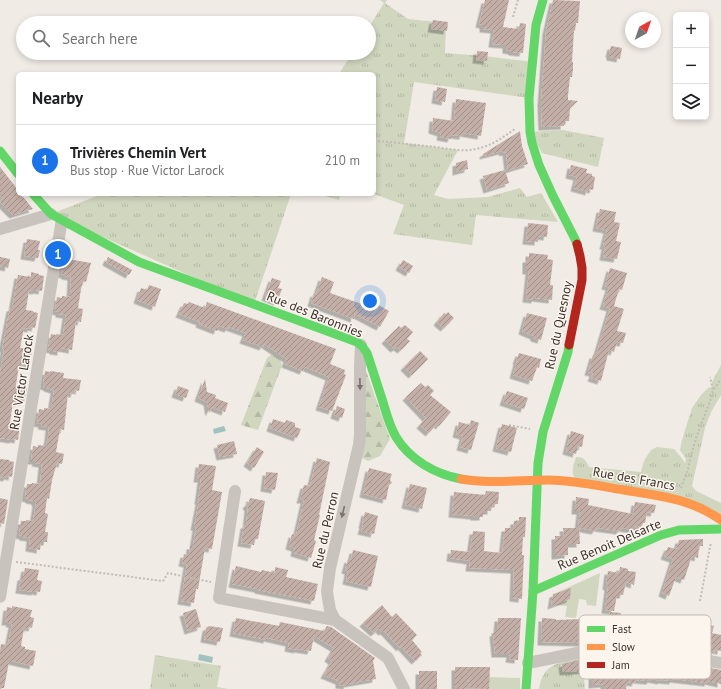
<!DOCTYPE html>
<meta charset="utf-8">
<style>
:root{--surface:#fff;--page:#f2f2f2;--text:#202124;--muted:#757577;--line:#e0e0e0;--accent:#1a73e8}
body{margin:0;font-family:"PT Sans",sans-serif;background:var(--page);color:var(--text)}
.controls{position:absolute;right:12px;top:12px;display:grid;overflow:hidden;border-radius:6px;box-shadow:0 2px 6px #0003}
.controls button{width:36px;height:36px;display:grid;place-items:center;padding:0;border:0;border-bottom:1px solid var(--line);background:var(--surface);color:var(--text);font:20px sans-serif}
.compass{position:absolute;left:625px;top:12px;width:36px;height:36px;border-radius:50%;background:var(--surface);box-shadow:0 2px 6px #0003;rotate:40deg}
.you{position:absolute;left:370px;top:301px;width:14px;height:14px;margin:-10px;border:3px solid #fff;border-radius:50%;background:#1a73e8;box-shadow:0 0 0 6px #1a73e833}
.badge{display:grid;place-items:center;width:26px;height:26px;border-radius:50%;background:var(--accent);color:#fff;font-size:13px;font-weight:700}
.pin{position:absolute;translate:-50% -50%;border:2px solid #fff;box-shadow:0 1px 4px #0006}
.list{margin:0;padding:0;list-style:none}
h2{display:flex;justify-content:space-between;align-items:center;height:52px;margin:0;padding:0 16px;font-size:17px}
h2 small{font-size:13px;font-weight:400;color:var(--muted)}
.list li{display:grid;grid-template-columns:26px 1fr auto;gap:12px;align-items:center;box-sizing:border-box;height:72px;padding:0 16px;border-top:1px solid var(--line)}
.list b{display:block;font-size:15px;white-space:nowrap}
.list p{margin:0;font-size:13px;white-space:nowrap;color:var(--muted)}
.list em{font-size:13px;font-style:normal;color:var(--muted)}
.icon{flex:none;width:22px;height:22px;fill:none;stroke:currentColor;stroke-width:2;stroke-linecap:round;stroke-linejoin:round}
.map{position:relative;flex:none;width:721px;height:689px;overflow:hidden}
.search{position:absolute;background:var(--surface);box-shadow:0 2px 6px #0003;left:16px;top:16px;width:360px;height:44px;display:flex;align-items:center;gap:10px;box-sizing:border-box;padding:0 14px;border-radius:22px;color:var(--muted);font-size:15px}
.panel{position:absolute;background:var(--surface);box-shadow:0 2px 6px #0003;left:16px;top:72px;width:360px;height:124px;border-radius:6px}
.map>svg:first-child{display:block}
.grass{fill:url(#grass-tufts)}
.forest{fill:url(#forest-firs)}
.green{fill:#d1d6bf}
.water{fill:#a1c2c1}
.building{fill:url(#building-hatch);filter:url(#shadow)}
.lines{fill:none;stroke-linecap:round;stroke-linejoin:round}
.path{stroke:#c2bbb6;stroke-width:2;stroke-dasharray:2 2;stroke-linecap:butt}
.street{stroke:#c9c3be;stroke-width:12}
.fast{stroke:#63d668;stroke-width:9}
.slow{stroke:#ff974d;stroke-width:9}
.jam{stroke:#b3261e;stroke-width:9}
.oneway{fill:#7b726d}
.labels{text-anchor:middle;stroke-width:3;stroke-linejoin:round;paint-order:stroke}
.street-label{font-size:13px;fill:#3b302b;stroke:#fbf5ee}
.key{fill:#fbf5ee;stroke:#c1bab4;stroke-width:1}
.key-label{font-size:11px;fill:#3b302b}
</style>
<div class="map">
<svg width="721" height="689" viewBox="0 0 721 689">
<defs>
<pattern id="grass-tufts" width="24" height="20" patternUnits="userSpaceOnUse"><rect width="24" height="20" fill="#d1d6bf"/><path d="M3 7l-1-3M5 7V3M7 7l1-3M15 17l-1-3M17 17v-4M19 17l1-3" fill="none" stroke="#b4b8a4"/></pattern>
<pattern id="forest-firs" width="22" height="20" patternUnits="userSpaceOnUse"><rect width="22" height="20" fill="#d1d6bf"/><path d="M5 1l3.5 6h-7zM16 11l3.5 6h-7z" fill="#b4b8a4"/></pattern>
<pattern id="building-hatch" width="6" height="6" patternUnits="userSpaceOnUse"><rect width="6" height="6" fill="#c3afa7"/><path d="M-1 1l2-2M0 6l6-6M5 7l2-2" fill="none" stroke="#a08f88"/></pattern>
<filter id="shadow"><feDropShadow dx="-3.5" dy="3.5" stdDeviation="0" flood-color="#0004"/></filter>
</defs>
<rect width="100%" height="100%" fill="#f0ebe5"/>
<g class="grass">
<path d="M380 0H387L385 3 408 19 446 23 445 53 484 56 533 62 529 98 414 82 404 143 458 150 434 195 448 199 488 197 520 188 527 197 541 193 558 222 476 215 472 245 393 234 404 205 374 194V74H339L352 53H369V27L384 3Z"/>
<path d="M563 130 604 138 598 167 542 153 530 132Z"/>
<path d="M102 194H291L254 304 51 214Z"/>
<path d="M319 194H341L339 200Z"/>
<path d="M721 365V395L711 412 705 428 692 486 696 491 721 503V515L574 477C571 470 574 464 576 457 584 457 586 460 589 467L641 472 643 464 645 459 651 450 657 447 674 449 680 456 685 463 686 459 680 450 682 440 692 408 701 395 708 388 712 387V382Z"/>
<path d="M155 655 221 666 217 687 228 689H150Z"/>
<path d="M582 658 585 689H539C543 663 560 662 582 658Z"/>
</g>
<g class="forest">
<path d="M271 355C278 356 280 359 282 365L258 430 241 425 267 358Z"/>
<path d="M366 371 390 439 380 456 368 461 357 455Z"/>
</g>
<g class="green">
<path d="M600 573 596 606 587 605 586 600 579 599 576 618 565 617 567 606 556 605V593Z"/>
<path d="M488 677 520 678V689H487Z"/>
</g>
<g class="water">
<path d="M224 426 226 431 214 434 213 429Z"/>
<path d="M199 654 213 657 212 663 198 660Z"/>
</g>
<g class="building">
<path d="M485 0H509L503 27 519 29 520 23 526 24 523 53 512 52V51L506 50V45L492 44 494 30 483 29V25L479 24Z"/>
<path d="M553 0 580 1 578 23H576L575 31 574 30 572 62H573V69L572 77H570L568 96V100L578 101 570 108 569 121H564V126L542 127 541 103 546 31Z"/>
<path d="M433 20 448 22 447 31 431 29Z"/>
<path d="M611 46 622 48 620 59 610 57V54H609Z"/>
<path d="M477 51 488 52 487 61 476 60Z"/>
<path d="M437 87 447 89 445 102 435 100Z"/>
<path d="M456 99 486 103 481 136 463 133V136L452 135 451 139 440 137 441 133 432 130 433 118 454 121Z"/>
<path d="M520 131 522 146 528 164 508 170 506 152 503 153 502 151 483 156V154Z"/>
<path d="M467 160 468 169 456 172V163Z"/>
<path d="M571 165 587 169 586 173 592 174V176L595 177 593 190 589 189V192L574 188 577 177 569 175Z"/>
<path d="M0 167 18 190V194H19L24 198 33 209 13 215 0 202 3 198 0 196Z"/>
<path d="M505 170 509 183 487 190 483 176Z"/>
<path d="M600 209 616 212 614 222 620 223 616 241 621 242 617 259 603 257 605 246H603L607 230 596 228Z"/>
<path d="M528 223 548 225 547 237 538 236V242L526 241Z"/>
<path d="M27 239 40 241 38 250H40L38 258 24 256Z"/>
<path d="M529 253 548 255 547 259 553 260 550 285H553L552 300 535 298V300L526 299 529 271H526V259H529Z"/>
<path d="M0 257 10 259 8 268 0 266Z"/>
<path d="M108 257 132 270 129 275 106 262Z"/>
<path d="M68 259 91 263 86 282 83 281 81 289 78 308 83 309 81 322 76 321 72 350 61 348V352L53 351V350L48 349 51 334 56 335V334L63 335 66 315 59 314V312L55 311 57 297 62 298V296L70 297 71 277 65 276V275L61 274 63 260H68Z"/>
<path d="M403 260 413 266 409 273 399 267Z"/>
<path d="M610 268 627 273 622 290 619 289 614 306 624 309 617 331 626 333 623 343 617 342 614 352 609 350 601 381 591 378 593 373 588 372 593 355H596L610 308 603 306 609 287 605 286Z"/>
<path d="M31 272 39 274V275L44 276 42 291 37 290 36 291 29 290 26 310 33 311V312L38 313 35 328 31 327V329L24 328 20 348H28L27 350H32L30 365 25 364 24 366 19 365 16 385H22L21 386 27 388 24 402 19 401V403L13 402 10 422 16 423V424L20 425 18 440 13 439V440L0 438V373L4 349H2L10 308H12L18 275 31 277Z"/>
<path d="M322 277 334 282 330 293 373 308 375 303 389 311 380 327 355 314 354 319 311 303 314 293 316 294Z"/>
<path d="M272 278 281 281 278 288 282 289 277 302 265 297Z"/>
<path d="M149 285 161 289 155 307 137 300 141 288 147 290Z"/>
<path d="M189 302 205 308 207 302 336 349 330 364 345 370 344 374 346 375 332 411 319 407 329 377 305 367 303 371 285 364 287 359 264 344 263 347 243 340 246 333 229 327 228 329 219 326 217 331 199 324 200 322 179 314 184 303 188 304Z"/>
<path d="M448 312 454 318 444 328 437 322 444 313 446 314Z"/>
<path d="M527 313 547 318 541 340 534 338V336L522 331Z"/>
<path d="M405 325 413 332 407 339 410 341 401 350 397 347 394 349 385 340 399 326 401 328Z"/>
<path d="M420 351 428 359 412 375 404 367Z"/>
<path d="M519 353 541 359 539 368 537 367 532 381 513 375 517 361H516Z"/>
<path d="M45 371 50 372V371L64 373 63 378 81 380 79 391 75 390 74 394 68 393 64 430 60 429 56 452 64 454 62 464 57 463 52 480 49 499 47 498 45 513 48 514 45 532H48L47 542H41L40 550 29 548 30 538 23 537V536L19 535 21 521H26V520L33 521 36 503H35V501L29 500V499L25 498 27 484H32V483L40 484 42 464 35 463 36 461H31L33 446 38 447V445L46 446 48 437 49 427 41 426 42 424 37 423 39 409 44 410V408L51 409 54 390 47 388V387L43 386Z"/>
<path d="M205 379 207 392 216 395 215 398 228 403 225 412 212 407 209 413 207 402 198 398Z"/>
<path d="M421 383 425 387 428 385 434 391 430 395 451 412 439 426 437 424 429 433 420 425 426 418 406 397Z"/>
<path d="M178 386 189 390 186 398 175 394Z"/>
<path d="M507 391 528 398 524 409 503 402Z"/>
<path d="M337 406 345 409 342 418 334 415Z"/>
<path d="M273 419 285 423 286 420 295 423V427L301 429 297 438 270 428Z"/>
<path d="M471 420 479 423 471 450 460 447 463 436 456 434 459 422 470 425Z"/>
<path d="M502 424 517 428 511 452 496 448Z"/>
<path d="M571 431 584 435 582 447 578 446 576 454 566 451Z"/>
<path d="M234 441 237 454 220 457 217 445Z"/>
<path d="M257 447 264 452 254 468 247 463Z"/>
<path d="M317 458 330 462 319 515H320L314 540 316 541 311 558 294 553 295 548 289 546 292 534 296 535 304 500H300L304 485 310 486Z"/>
<path d="M0 459 10 460 9 461 14 462 12 477 7 476V478L0 477Z"/>
<path d="M199 464 216 466 212 490 222 492 212 549 205 548 198 589H196L194 603 181 601 187 564 182 563 184 554 189 555 190 546H193L196 527H194L199 501H198L201 479H197Z"/>
<path d="M369 468 392 474 390 480 392 483 389 485 386 500 363 494Z"/>
<path d="M266 472 278 473 275 490 264 488Z"/>
<path d="M410 484 427 488 422 509 405 505Z"/>
<path d="M486 491 499 492 498 504H495L494 507H491V511H483V517H474V516L452 514 454 492 485 495Z"/>
<path d="M576 497 589 499 588 505 633 514 635 502 656 505 654 513 647 512 645 523H643L641 527 636 526 635 530 621 528 620 531 597 528 595 531 579 528 580 544H568V555L555 556V536H564L563 528H578L580 511H575Z"/>
<path d="M0 498 8 500 4 524 0 523Z"/>
<path d="M250 498 265 501 258 539H255L254 545 241 543 244 525H246L248 508 246 505 249 502Z"/>
<path d="M365 512 378 516 374 534 361 531 363 525H362Z"/>
<path d="M519 517H526L525 537H523L522 555H524L522 599 513 598 514 570 469 568 470 561 450 558 451 550 470 552 473 531 485 532 484 551 502 553 505 528H513L514 521H519Z"/>
<path d="M703 539V546H699L698 558 692 556 684 580 676 577 669 596 662 593 673 559 664 556 668 547 676 549 679 540Z"/>
<path d="M353 550 378 556 371 587 346 581 348 571 345 570 348 559 351 560Z"/>
<path d="M236 566 261 572 262 570 275 573V567L288 570 286 577 318 584 314 601 258 590V589L232 584Z"/>
<path d="M620 567 628 569V571L636 572 634 585 626 582 623 595H617L614 611 605 610 608 587 606 586 608 571 619 573Z"/>
<path d="M25 568 39 570 37 580 42 581 40 592 35 591V592L19 590 21 577H23Z"/>
<path d="M571 588 570 599 551 606 553 594 557 593Z"/>
<path d="M382 605 392 617 396 613 417 635 412 640 422 652 420 653 422 655 415 661 401 646 400 648 384 631 382 632 379 629 374 633 363 623Z"/>
<path d="M12 606 32 610 30 617 34 618 32 628 28 627V629L24 628 21 646 25 647V649L36 651 33 666 11 661V662H9L4 688H0V654L1 644 6 645V643L8 644 12 624H9L10 622H5L7 607 12 608Z"/>
<path d="M196 609 201 627 188 631 183 613Z"/>
<path d="M610 612 621 613 616 638 596 636V641L586 642V643L541 642 542 618 556 619V620L583 619 582 628 608 626Z"/>
<path d="M661 616 677 619 676 625 686 627 695 629 696 623 714 626 712 633 721 635V651L715 650 714 654 693 650 694 646 657 639Z"/>
<path d="M236 618 279 626 280 622 324 631 327 626 331 627 375 658 373 661 376 679 347 684V686L339 685V681L324 675 332 661 328 658 334 648 314 636 311 651 297 649V650L288 648 289 643 267 638V640L233 633Z"/>
<path d="M498 618H521L518 660 509 659 510 654H495L493 633H495V630H497Z"/>
<path d="M209 626 223 628 220 642 204 639 206 628Z"/>
<path d="M631 656H645L721 670V684L708 681V683L673 679V681L661 680V681L651 679 650 681 636 680 635 683 627 682 626 689H604V684L592 685V670L563 672 562 664 578 660Z"/>
<path d="M455 667H490L489 689 464 688V689H455Z"/>
<rect x="419" y="671" width="18" height="18"/>
</g>
<g class="lines">
<g class="path">
<path d="M513 17 518 0"/>
<path d="M374 141C395 142 415 145 436 147 449 149 463 152 476 149 491 146 504 137 516 128"/>
<path d="M714 389 721 379"/>
<path d="M509 425 530 429"/>
<path d="M681 488 688 469 690 460 696 438 712 396 713 390 710 377"/>
<path d="M16 562 163 581 168 573 211 582"/>
<path d="M700 601 711 542"/>
<path d="M468 680 471 689"/>
</g>
<g class="street">
<path d="M0 229 51 214"/>
<path d="M361 345 360 365V434L359 445 330 568 327 591 328 598 330 610 335 620 388 658 404 689"/>
<path d="M235 491 219 598 335 620"/>
<path d="M0 597 62 219"/>
<path d="M528 663 577 653 631 649H646L721 663"/>
</g>
<g class="fast">
<path d="M543 0 536 25 529 98 530 132 532 143 539 165 553 196 575 239 577 244"/>
<path d="M0 151 18 174"/>
<path d="M33 194 51 214 139 262 357 342 362 346 367 353C372 368 377 384 382 399 386 412 389 425 396 437 410 460 435 474 461 479"/>
<path d="M533 591 661 535 679 530 721 529"/>
<path d="M526 689 533 591 538 463 543 432 568 352 569 345"/>
</g>
<path class="slow" d="M461 479C490 484 519 480 548 480 574 480 599 486 624 490 660 496 689 498 721 520"/>
<path class="jam" d="M569 345 582 280V268L580 256 577 244"/>
</g>
<defs><path id="oneway-solid" d="M-6-.8H1V-3.2L6.5 0L1 3.2V.8H-6Z"/></defs>
<g class="oneway">
<use href="#oneway-solid" transform="translate(360 384) rotate(89)"/>
<use href="#oneway-solid" transform="translate(343 512) rotate(104)"/>
</g>
<g class="labels">
<g class="street-label">
<text transform="translate(315 314) rotate(22)" y="5">Rue des Baronnies</text>
<text transform="translate(558 325) rotate(-78)" y="5">Rue du Quesnoy</text>
<text transform="translate(21 382) rotate(-81)" y="5">Rue Victor Larock</text>
<text transform="translate(634 478) rotate(10)" y="5">Rue des Francs</text>
<text transform="translate(325 530) rotate(-77)" y="5">Rue du Perron</text>
<text transform="translate(609 544) rotate(-23)" y="5">Rue Benoit Delsarte</text>
</g>
</g>
<rect x="579" y="615" width="132" height="64" rx="6" class="key"/>
<rect x="587" y="626" width="18" height="6" fill="#63d668"/>
<rect x="587" y="644" width="18" height="6" fill="#ff974d"/>
<rect x="587" y="662" width="18" height="6" fill="#b3261e"/>
<g class="key-label">
<text x="612" y="633">Fast</text>
<text x="612" y="651">Slow</text>
<text x="612" y="669">Jam</text>
</g>
</svg>
<div class="controls">
<button>+</button>
<button>−</button>
<button><svg class="icon" aria-label="layers" viewBox="0 0 24 24"><path d="M12 4l9 5-9 5-9-5zM3 14l9 5 9-5"/></svg></button>
</div>
<svg class="compass" viewBox="-18 -18 36 36"><path d="M0-13l5 13h-10z" fill="#e53935"/><path d="M0 13l5-13h-10z" fill="#757577"/></svg>
<div class="you"></div>
<div class="pin badge" style="left:58px;top:254px">1</div>
<div class="search"><svg class="icon" aria-label="search" viewBox="0 0 24 24"><circle cx="10" cy="10" r="6"/><path d="M15 15l6 6"/></svg>Search here</div>
<section class="panel">
<h2>Nearby<small></small></h2>
<ul class="list">
<li><span class="badge">1</span><div><b>Trivières Chemin Vert</b><p>Bus stop · Rue Victor Larock</p></div><em>210 m</em></li>
</ul>
</section>
</div>
